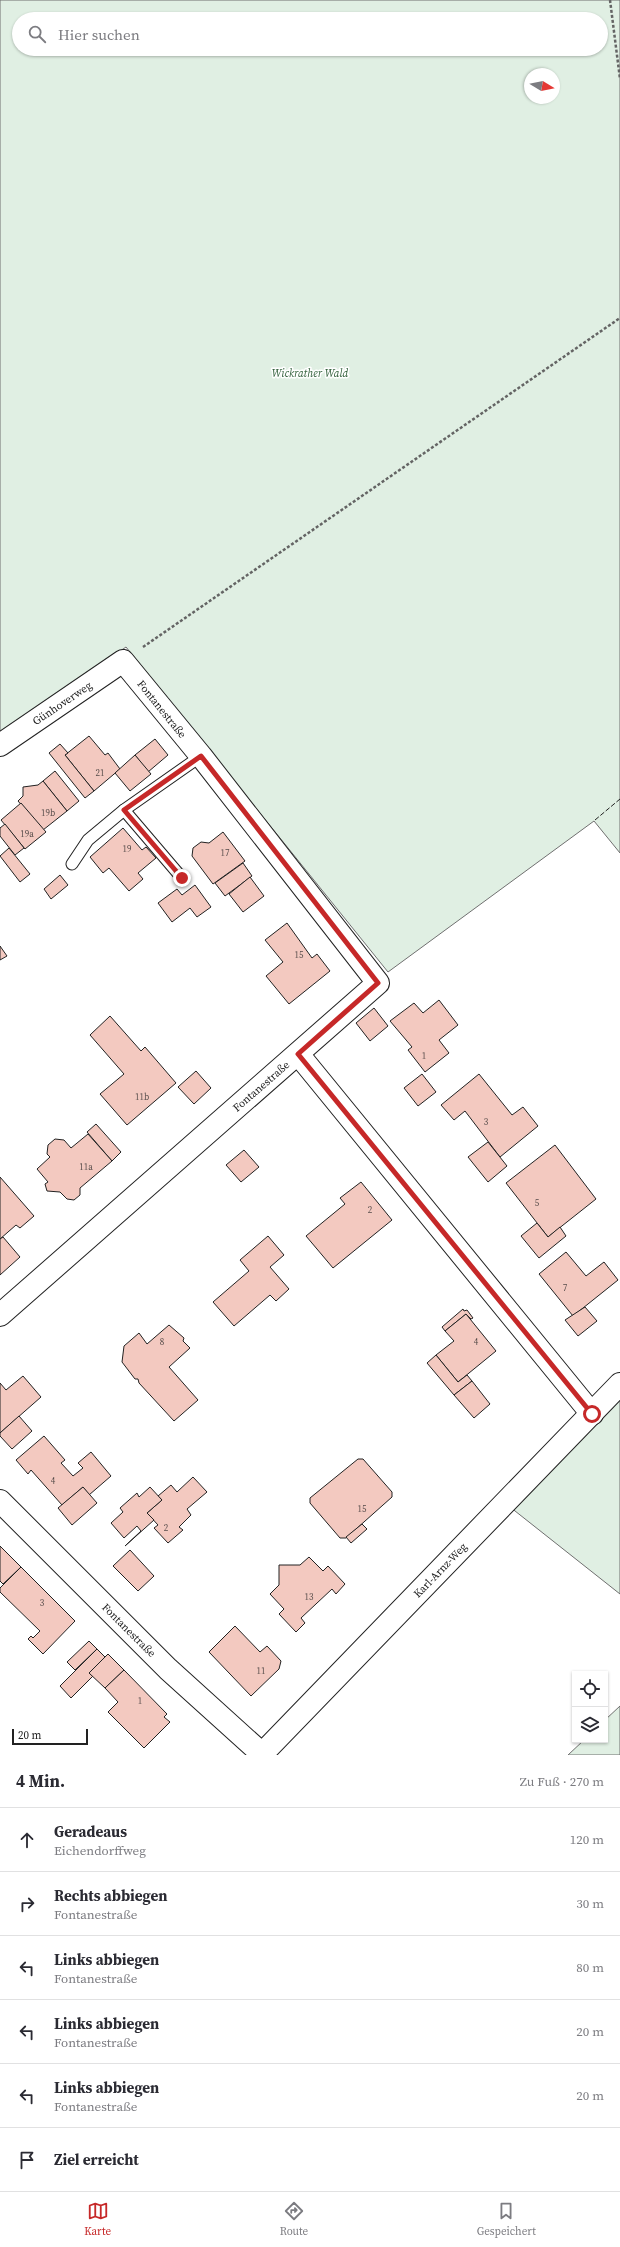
<!DOCTYPE html>
<html lang="de">
<meta charset="utf-8">
<style>
:root{--surface:#fff;--page:#f7f7f7;--text:#2b2b33;--muted:#7c7c81;--line:#e1e1e2;--accent:#c62828}
body{margin:0;font-family:"Source Serif 4",serif;background:var(--page);color:var(--text)}
.controls{position:absolute;right:12px;bottom:12px;display:grid;overflow:hidden;border-radius:0px;box-shadow:0 1px 3px #0004}
.controls button{width:36px;height:36px;display:grid;place-items:center;padding:0;border:0;border-bottom:1px solid var(--line);background:var(--surface);color:var(--text);font:20px sans-serif}
.compass{position:absolute;left:524px;top:68px;width:36px;height:36px;border-radius:50%;background:var(--surface);box-shadow:0 1px 3px #0004;rotate:100deg}
.scale{position:absolute;left:12px;bottom:10px;width:76px;box-sizing:border-box;padding-left:4px;border:2px solid #222;border-top:0;font-size:11px;line-height:14px;white-space:nowrap;color:#222;-webkit-text-stroke:3px #fff;paint-order:stroke}
.stop{position:absolute;width:12px;height:12px;margin:-9px;border:3px solid #c62828;border-radius:50%;background:#fff}
.stop.end{background:#c62828;border-color:#fff;box-shadow:0 1px 4px #0008}
.list{margin:0;padding:0;list-style:none}
h2{display:flex;justify-content:space-between;align-items:center;height:52px;margin:0;padding:0 16px;font-size:17px}
h2 small{font-size:13px;font-weight:400;color:var(--muted)}
.list li{display:grid;grid-template-columns:26px 1fr auto;gap:12px;align-items:center;box-sizing:border-box;height:64px;padding:0 16px;border-top:1px solid var(--line)}
.list b{display:block;font-size:15px;white-space:nowrap}
.list p{margin:0;font-size:13px;white-space:nowrap;color:var(--muted)}
.list em{font-size:13px;font-style:normal;color:var(--muted)}
.icon{flex:none;width:22px;height:22px;fill:none;stroke:currentColor;stroke-width:2;stroke-linecap:round;stroke-linejoin:round}
.map{position:relative;flex:none;width:620px;height:1755px;overflow:hidden}
.search{position:absolute;background:var(--surface);box-shadow:0 1px 3px #0004;left:12px;right:12px;top:12px;height:44px;display:flex;align-items:center;gap:10px;box-sizing:border-box;padding:0 14px;border-radius:22px;color:var(--muted);font-size:15px}
.sheet{height:436px;background:var(--surface)}
nav{display:flex;justify-content:space-around;align-items:center;box-sizing:border-box;height:56px;border-top:1px solid var(--line);background:var(--surface);font-size:11px;color:var(--muted)}
nav a{display:grid;justify-items:center;gap:2px}
nav .on{color:var(--accent)}
.map>svg:first-child{display:block}
.green{fill:#e0efe3;stroke:#6f6f6f;fill-rule:evenodd}
.building{fill:#f3c9c0;stroke:#222}
.lines{fill:none;stroke-linecap:round;stroke-linejoin:round}
.lane-casing{stroke:#222;stroke-width:13}
.street-casing{stroke:#222;stroke-width:24}
.path{stroke:#646464;stroke-width:2.5;stroke-dasharray:3 2;stroke-linecap:butt}
.lane{stroke:#fff;stroke-width:11}
.street{stroke:#fff;stroke-width:22}
.fence{stroke:#222;stroke-width:1;stroke-dasharray:5 2;stroke-linecap:butt}
.route{stroke:#c62828;stroke-width:5}
.labels{text-anchor:middle;stroke-width:3;stroke-linejoin:round;paint-order:stroke}
.number-label{font-size:9px;fill:#564c4a}
.park-label{font-size:11px;font-style:italic;fill:#2f5e38;stroke:#fff}
.street-label{font-size:11px;fill:#222;stroke:#fff}
</style>
<div class="map">
<svg width="620" height="1755" viewBox="0 0 620 1755">
<rect width="100%" height="100%" fill="#fff"/>
<g class="green">
<path d="M0 0H620V853L594 821 388 972 126 647 0 733ZM19 19H601V49H19ZM530 74H554V98H530Z"/>
<path d="M620 1391V1594L510 1507Z"/>
<path d="M620 1706V1755H568L584 1740H605V1720Z"/>
</g>
<g class="building">
<path d="M89 736 105 755 108 753 120 769 94 791 65 755Z"/>
<path d="M155 739 168 755 148 772 135 755Z"/>
<path d="M60 744 68 753 65 755 94 791 85 798 49 753Z"/>
<path d="M135 755 151 774 130 791 115 773Z"/>
<path d="M55 771 79 801 67 811 43 781Z"/>
<path d="M43 781 67 811 43 830 18 801 23 796V787L38 785Z"/>
<path d="M21 803 46 832 25 849 1 820Z"/>
<path d="M5 824 24 848 15 855 0 836V828Z"/>
<path d="M123 828 142 850 146 847 156 858 138 873 143 879 129 891 109 868 103 873 90 857Z"/>
<path d="M223 832 245 861 213 884 192 856 193 848 201 842 209 843Z"/>
<path d="M9 848 30 874 20 882 0 856Z"/>
<path d="M243 863 252 876 225 896 215 883Z"/>
<path d="M60 875 68 885 51 899 44 889Z"/>
<path d="M250 877 264 896 243 912 229 894Z"/>
<path d="M195 885 211 907 197 917 190 908 172 922 158 903 177 889 182 895Z"/>
<path d="M287 923 312 958 317 954 330 971 289 1004 266 976 283 962 265 940Z"/>
<path d="M0 946 7 956 0 960Z"/>
<path d="M439 1000 458 1025 439 1040 449 1053 425 1072 408 1050 412 1047 390 1021 414 1003 423 1013Z"/>
<path d="M374 1008 388 1026 370 1041 356 1023Z"/>
<path d="M110 1016 141 1051 145 1047 176 1083 127 1125 100 1094 124 1074 90 1035Z"/>
<path d="M196 1071 211 1088 194 1104 178 1087Z"/>
<path d="M422 1074 436 1092 418 1106 404 1088Z"/>
<path d="M479 1074 512 1115 523 1107 538 1126 500 1157 465 1111 454 1120 441 1105Z"/>
<path d="M96 1124 121 1152 112 1161 87 1132Z"/>
<path d="M88 1134 112 1161 80 1188V1195L74 1200 67 1199 60 1192 47 1191 45 1184 48 1182 37 1169 50 1157 47 1154 48 1145 55 1139 64 1140 71 1148Z"/>
<path d="M488 1142 507 1166 488 1182 468 1157Z"/>
<path d="M555 1145 596 1199 548 1237 506 1183Z"/>
<path d="M244 1150 259 1167 241 1182 226 1165Z"/>
<path d="M0 1177 34 1216 20 1228 16 1225 0 1239Z"/>
<path d="M361 1182 392 1220 333 1268 306 1236 345 1204 340 1198Z"/>
<path d="M537 1223 548 1237 560 1227 566 1236 539 1258 521 1236Z"/>
<path d="M268 1236 284 1255 270 1267 289 1289 276 1301 270 1295 234 1326 213 1302 249 1271 240 1260Z"/>
<path d="M3 1237 20 1257 0 1275V1239Z"/>
<path d="M566 1252 586 1276 604 1262 618 1280 573 1316 539 1274Z"/>
<path d="M585 1307 597 1321 578 1336 565 1320Z"/>
<path d="M463 1309 464 1311 467 1310 473 1318 471 1319 466 1314 445 1331 442 1327Z"/>
<path d="M466 1314 496 1351 458 1382 436 1355 454 1341 445 1331Z"/>
<path d="M169 1325 184 1338 183 1341 190 1348 169 1367 198 1400 174 1421 139 1383 138 1379H135L122 1362 124 1346 139 1333 147 1344Z"/>
<path d="M436 1355 458 1382 467 1375 472 1381 454 1395 427 1363Z"/>
<path d="M23 1376 41 1397 0 1433V1383L6 1390Z"/>
<path d="M472 1381 490 1404 474 1418 454 1395Z"/>
<path d="M19 1416 32 1431 12 1449 0 1436V1433Z"/>
<path d="M44 1436 65 1460 61 1463 73 1476 83 1468 78 1463 91 1452 111 1476 89 1495 83 1487 62 1505 31 1470 28 1474 16 1460Z"/>
<path d="M358 1459H363L392 1492V1497L346 1538H340L310 1503V1498Z"/>
<path d="M193 1477 207 1492 187 1509 191 1515 179 1527 183 1530 168 1543 154 1528 158 1525 147 1513 162 1500 158 1496 171 1485 177 1492Z"/>
<path d="M83 1487 97 1503 72 1525 58 1508Z"/>
<path d="M150 1487 162 1500 147 1513 154 1520 125 1546 141 1531 137 1526 124 1538 111 1523 123 1512 120 1508 137 1493 139 1497Z"/>
<path d="M362 1524 367 1529 351 1543 346 1537Z"/>
<path d="M0 1546 21 1567 3 1584 0 1581Z"/>
<path d="M130 1550 154 1576 138 1591 113 1566Z"/>
<path d="M309 1557 323 1571 328 1566 345 1584 336 1594 332 1589 301 1618 305 1623 296 1632 279 1614 284 1609 270 1594 279 1585V1565H300Z"/>
<path d="M21 1567 75 1621 43 1654 28 1639 31 1636 33 1638 40 1631 0 1592V1588Z"/>
<path d="M235 1626 260 1652 267 1646 281 1661 279 1669 251 1696 209 1652Z"/>
<path d="M89 1641 97 1649 75 1670 67 1662Z"/>
<path d="M97 1649 105 1657 89 1673 93 1676 71 1698 60 1686Z"/>
<path d="M108 1654 124 1670 105 1688 89 1673Z"/>
<path d="M124 1670 167 1714 164 1717 170 1722 144 1748 108 1712 118 1702 105 1688Z"/>
</g>
<g class="lines">
<defs>
<g id="lane">
<path d="M124 810 182 878"/>
<path d="M72 864 88 840 124 810 201 756"/>
</g>
<g id="street">
<path d="M0 745 123 661 201 756 378 983 0 1315"/>
<path d="M298 1054 592 1414"/>
<path d="M0 1501 168 1669 262 1754"/>
<path d="M261 1755 620 1384"/>
</g>
</defs>
<use href="#lane" class="lane-casing"/>
<use href="#street" class="street-casing"/>
<g class="path">
<path d="M610 0 620 79"/>
<path d="M143 647 620 318"/>
</g>
<use href="#lane" class="lane"/>
<use href="#street" class="street"/>
<path class="fence" d="M595 820 620 799"/>
</g>
<g class="lines">
<path class="route" d="M182 878 124 810 201 756 378 983 298 1054 592 1414"/>
</g>
<g class="labels">
<g class="number-label">
<text x="100" y="776">21</text>
<text x="48" y="816">19b</text>
<text x="27" y="837">19a</text>
<text x="127" y="852">19</text>
<text x="225" y="856">17</text>
<text x="299" y="958">15</text>
<text x="424" y="1059">1</text>
<text x="142" y="1100">11b</text>
<text x="486" y="1125">3</text>
<text x="86" y="1170">11a</text>
<text x="537" y="1206">5</text>
<text x="370" y="1213">2</text>
<text x="565" y="1291">7</text>
<text x="162" y="1345">8</text>
<text x="476" y="1345">4</text>
<text x="53" y="1484">4</text>
<text x="362" y="1512">15</text>
<text x="166" y="1531">2</text>
<text x="309" y="1600">13</text>
<text x="42" y="1606">3</text>
<text x="261" y="1674">11</text>
<text x="140" y="1704">1</text>
</g>
<g class="park-label">
<text x="310" y="377">Wickrather Wald</text>
</g>
<g class="street-label">
<text transform="translate(62 703) rotate(-34)" y="4">Günhoverweg</text>
<text transform="translate(162 709) rotate(51)" y="4">Fontanestraße</text>
<text transform="translate(261 1086) rotate(-41)" y="4">Fontanestraße</text>
<text transform="translate(440 1570) rotate(-46)" y="4">Karl-Arnz-Weg</text>
<text transform="translate(129 1630) rotate(45)" y="4">Fontanestraße</text>
</g>
</g>
</svg>
<div class="controls">
<button><svg class="icon" aria-label="locate" viewBox="0 0 24 24"><circle cx="12" cy="12" r="6"/><path d="M12 2v4M12 18v4M2 12h4M18 12h4"/></svg></button>
<button><svg class="icon" aria-label="layers" viewBox="0 0 24 24"><path d="M12 4l9 5-9 5-9-5zM3 14l9 5 9-5"/></svg></button>
</div>
<svg class="compass" viewBox="-18 -18 36 36"><path d="M0-13l5 13h-10z" fill="#e53935"/><path d="M0 13l5-13h-10z" fill="#7c7c81"/></svg>
<div class="scale">20 m</div>
<div class="stop" style="left:592px;top:1414px"></div>
<div class="stop end" style="left:182px;top:878px"></div>
<div class="search"><svg class="icon" aria-label="search" viewBox="0 0 24 24"><circle cx="10" cy="10" r="6"/><path d="M15 15l6 6"/></svg>Hier suchen</div>
</div>
<section class="sheet">
<h2>4 Min.<small>Zu Fuß · 270 m</small></h2>
<ul class="list">
<li><svg class="icon" aria-label="ahead" viewBox="0 0 24 24"><path d="M12 20V5M6 11l6-6 6 6"/></svg><div><b>Geradeaus</b><p>Eichendorffweg</p></div><em>120 m</em></li>
<li><svg class="icon" aria-label="right" viewBox="0 0 24 24"><path d="M7 20v-9h11M14 6l5 5-5 5"/></svg><div><b>Rechts abbiegen</b><p>Fontanestraße</p></div><em>30 m</em></li>
<li><svg class="icon" aria-label="left" viewBox="0 0 24 24"><path d="M17 20v-9H6M10 6l-5 5 5 5"/></svg><div><b>Links abbiegen</b><p>Fontanestraße</p></div><em>80 m</em></li>
<li><svg class="icon" aria-label="left" viewBox="0 0 24 24"><path d="M17 20v-9H6M10 6l-5 5 5 5"/></svg><div><b>Links abbiegen</b><p>Fontanestraße</p></div><em>20 m</em></li>
<li><svg class="icon" aria-label="left" viewBox="0 0 24 24"><path d="M17 20v-9H6M10 6l-5 5 5 5"/></svg><div><b>Links abbiegen</b><p>Fontanestraße</p></div><em>20 m</em></li>
<li><svg class="icon" aria-label="arrive" viewBox="0 0 24 24"><path d="M6 21V4h12l-3 4 3 4H6"/></svg><div><b>Ziel erreicht</b></div></li>
</ul>
</section>
<nav>
<a class="on"><svg class="icon" aria-label="map" viewBox="0 0 24 24"><path d="M3 6l6-2 6 2 6-2v14l-6 2-6-2-6 2zM9 4v14M15 6v14"/></svg>Karte</a>
<a><svg class="icon" aria-label="directions" viewBox="0 0 24 24"><path d="M12 3l9 9-9 9-9-9zM9 14v-3h6M13 9l2 2-2 2"/></svg>Route</a>
<a><svg class="icon" aria-label="saved" viewBox="0 0 24 24"><path d="M7 4h10v16l-5-4-5 4z"/></svg>Gespeichert</a>
</nav>
